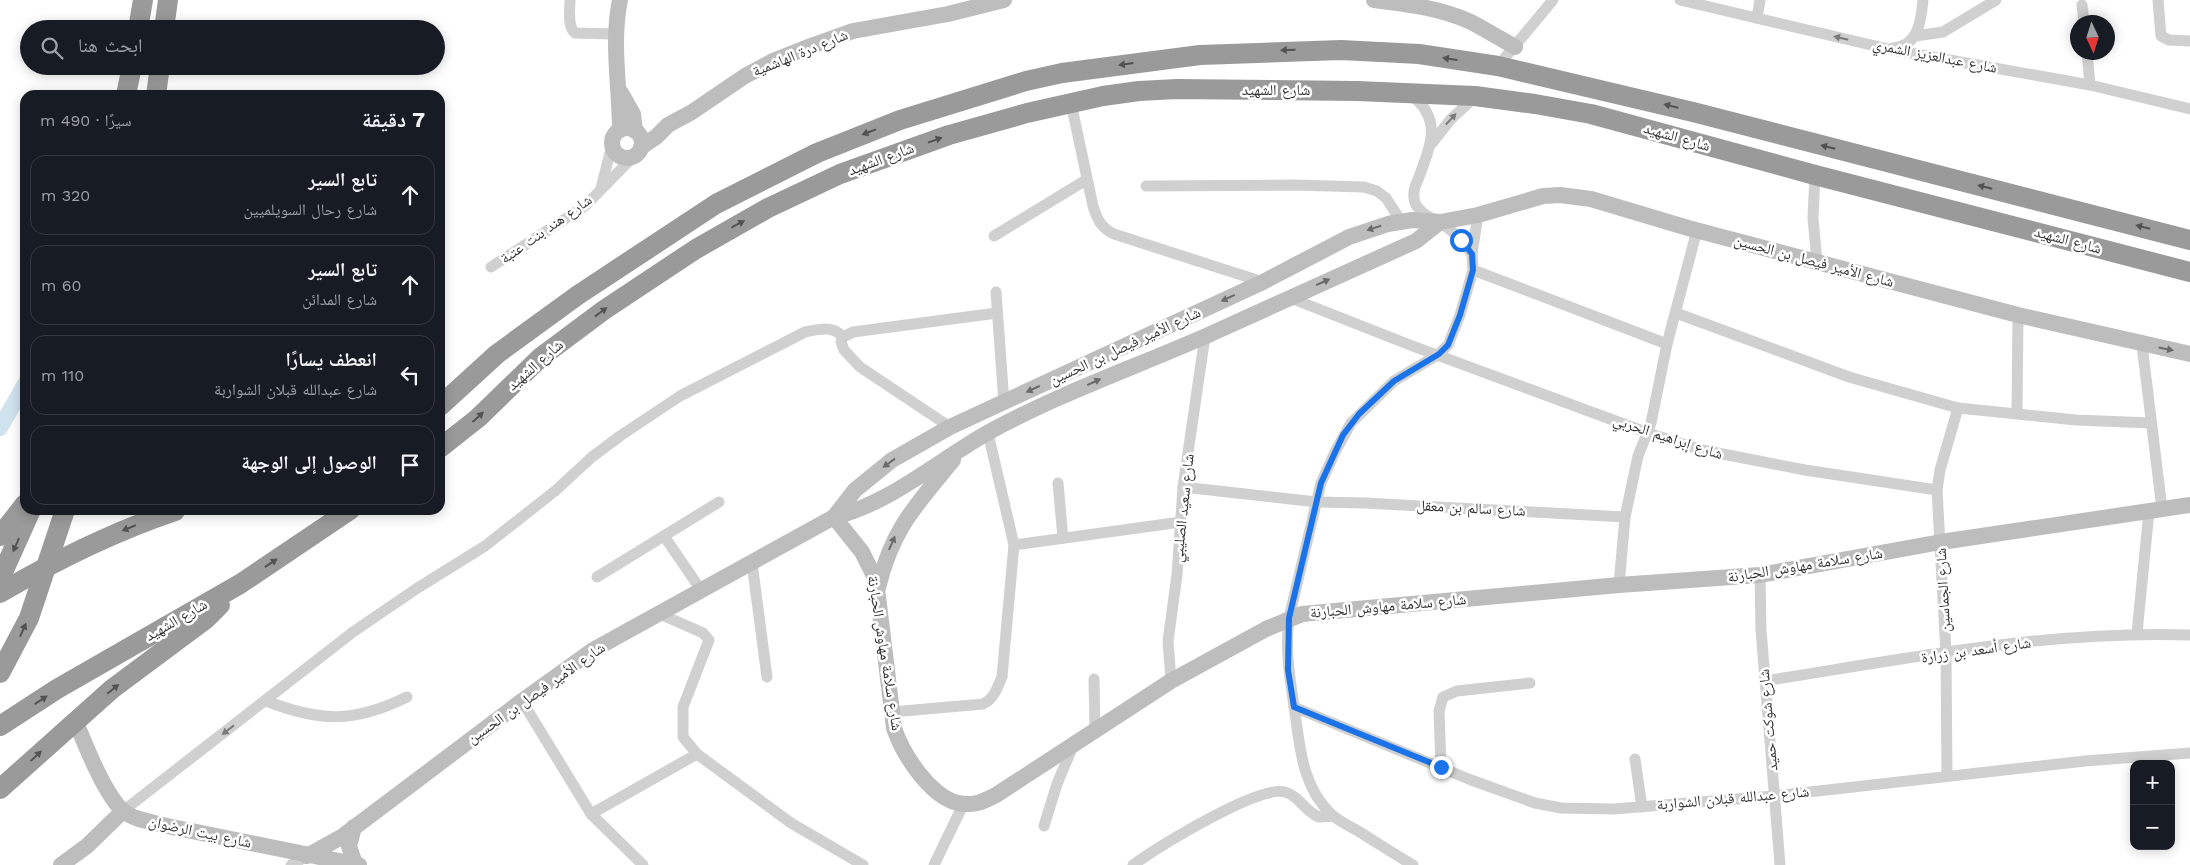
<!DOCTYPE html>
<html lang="ar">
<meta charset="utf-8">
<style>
:root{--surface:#171b24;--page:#242831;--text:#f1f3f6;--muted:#9ea1a6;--line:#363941}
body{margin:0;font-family:"Work Sans","Noto Naskh Arabic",sans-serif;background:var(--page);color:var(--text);direction:rtl}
.controls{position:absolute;right:15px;bottom:15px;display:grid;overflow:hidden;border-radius:10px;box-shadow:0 2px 12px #0003}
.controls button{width:45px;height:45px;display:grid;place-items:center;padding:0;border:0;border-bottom:1px solid var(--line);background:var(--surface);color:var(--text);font:25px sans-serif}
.compass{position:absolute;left:2070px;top:15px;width:45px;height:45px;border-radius:50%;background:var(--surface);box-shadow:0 2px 12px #0003;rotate:176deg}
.stop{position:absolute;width:15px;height:15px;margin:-11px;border:4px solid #1a73e8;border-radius:50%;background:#fff}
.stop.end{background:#1a73e8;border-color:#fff;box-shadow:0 1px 5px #0008}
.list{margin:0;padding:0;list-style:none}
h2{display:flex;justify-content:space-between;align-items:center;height:65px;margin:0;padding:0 20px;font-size:21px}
h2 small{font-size:16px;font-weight:400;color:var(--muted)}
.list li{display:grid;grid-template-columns:32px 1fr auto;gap:15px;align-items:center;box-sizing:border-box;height:80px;margin:0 10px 10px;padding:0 10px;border:1px solid var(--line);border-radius:15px}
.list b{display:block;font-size:19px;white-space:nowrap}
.list p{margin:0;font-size:16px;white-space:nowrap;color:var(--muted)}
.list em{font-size:16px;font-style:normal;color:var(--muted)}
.icon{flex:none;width:28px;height:28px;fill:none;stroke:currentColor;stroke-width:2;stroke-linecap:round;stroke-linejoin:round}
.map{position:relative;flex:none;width:2190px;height:865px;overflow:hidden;direction:ltr}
.search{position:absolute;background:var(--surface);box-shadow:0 2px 12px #0003;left:20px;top:20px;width:425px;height:55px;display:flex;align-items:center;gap:12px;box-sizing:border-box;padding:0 18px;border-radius:28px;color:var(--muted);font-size:19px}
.panel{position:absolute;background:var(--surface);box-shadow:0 2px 12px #0003;left:20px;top:90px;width:425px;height:425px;border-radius:15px;direction:rtl}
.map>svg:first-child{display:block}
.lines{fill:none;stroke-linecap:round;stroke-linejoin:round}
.river{stroke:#cfe2ee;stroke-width:16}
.street{stroke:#d0d0d0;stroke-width:11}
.secondary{stroke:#bdbdbd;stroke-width:16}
.highway{stroke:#9a9a9a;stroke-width:20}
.highway-bridge{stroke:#9a9a9a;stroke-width:20}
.oneway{fill:#7a7a7a}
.oneway2{fill:#525252}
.oneway3{fill:#6a6a6a}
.route{stroke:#1a73e8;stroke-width:6}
.labels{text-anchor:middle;stroke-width:5;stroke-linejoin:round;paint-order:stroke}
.street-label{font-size:15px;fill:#333;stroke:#fff}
</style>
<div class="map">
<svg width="2190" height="865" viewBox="0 0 2190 865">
<rect width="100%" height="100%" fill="#fff"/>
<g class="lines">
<path class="river" d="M0 428 25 384"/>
<g class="street">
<path d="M570 0C570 10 567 26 575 33L615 34"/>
<path d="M1680 0 1888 49 2090 85 2190 109"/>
<path d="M2158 0 2161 36 2169 40 2190 41"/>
<path d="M2082 5 2084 22"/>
<path d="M1757 18 1760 0"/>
<path d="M1915 36 1943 32 1996 0"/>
<path d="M1893 48C1919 46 1921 20 1923 0"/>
<path d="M2087 52 2090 85"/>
<path d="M1498 66 1553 0"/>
<path d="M1410 94C1443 119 1431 144 1419 177 1415 186 1412 193 1415 203 1421 216 1438 220 1448 228 1458 236 1465 244 1472 254"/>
<path d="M1071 103 1093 206C1097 219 1101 228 1114 234L1263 282"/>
<path d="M1432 143 1451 119 1475 97"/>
<path d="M1815 175 1813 218 1817 262"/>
<path d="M1146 186 1293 185 1364 187 1377 191 1386 198 1401 221"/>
<path d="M601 188 612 145"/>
<path d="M994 236 1086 180"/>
<path d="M491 267 585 206 634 156"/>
<path d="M1473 270 1667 344"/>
<path d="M996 292 1004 403"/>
<path d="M1288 297 1410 345 1648 433 1702 450 1805 470 1937 490"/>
<path d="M1676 313 1849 377 1958 408 2076 420 2151 423"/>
<path d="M2142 345 2162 509"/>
<path d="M2017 413 2018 315"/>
<path d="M950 427 860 367 844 350 841 342 843 337 853 332 997 313"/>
<path d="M1058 483 1063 538"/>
<path d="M1183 487 1317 502 1365 503 1625 517"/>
<path d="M664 536 701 590"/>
<path d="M1014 545 1181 522"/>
<path d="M752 563 767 677"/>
<path d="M1760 575 1761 630 1780 865"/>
<path d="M597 577 719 502"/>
<path d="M1619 585 1625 517 1638 456 1651 423 1667 344 1697 230"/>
<path d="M660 614 703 633 709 640 683 707V737L697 754 791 823 863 865"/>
<path d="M2137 633 2149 511"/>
<path d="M1094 679 1095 731"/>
<path d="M1171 681 1168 641 1177 575 1183 487 1205 336"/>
<path d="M1764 681C1905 659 2047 630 2190 635"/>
<path d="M266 701C320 722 354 723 407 697"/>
<path d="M522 701 591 814 643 865"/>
<path d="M1294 707 1471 780 1535 803 1561 808 1614 809 1774 796 2085 761 2190 753"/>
<path d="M892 712 983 704C994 699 997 688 1002 677L1014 545 988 433"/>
<path d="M1635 759 1642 807"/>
<path d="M1441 767 1439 711 1443 697 1457 691 1530 683"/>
<path d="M1947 776 1946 653 1937 490 1940 470 1958 408"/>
<path d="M123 811 353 632 416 589 485 546 555 491 592 457 620 436 680 396 805 332C819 329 833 325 843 337"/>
<path d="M591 814 697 754"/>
<path d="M1044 826 1057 784 1073 746"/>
<path d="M291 865 307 856"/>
<path d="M934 865 963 805"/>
<path d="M1133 865C1158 847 1258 785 1285 792 1300 796 1305 812 1319 817L1333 816"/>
<path d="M1413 865C1394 854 1376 842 1358 831 1349 826 1339 821 1332 815 1303 788 1300 750 1295 713 1290 678 1285 654 1289 618L1321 483 1335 452 1351 423 1394 381 1439 354 1448 345 1460 315 1473 270 1472 254 1478 215"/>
</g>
<g class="secondary">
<path d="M1374 0C1407 4 1440 8 1471 22 1486 30 1501 39 1515 47"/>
<path d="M621 93 633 114 635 131"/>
<circle cx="627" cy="143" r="15"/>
<path d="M620 130C620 87 611 43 620 0"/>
<path d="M641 147 656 137 668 125 692 112 745 76 773 61 811 46 853 31 948 14 1004 0"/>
<path d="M834 517 862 552 876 580 894 728C903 755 934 804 966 804 977 805 986 800 996 795L1171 681 1266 629 1302 614 1619 585 1760 575 1941 542 2190 505"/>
<path d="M834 517 855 490 892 460 950 427 1263 282 1349 237 1388 224 1412 220 1440 222 1478 215 1543 196 1560 195 1591 199 1688 228 2018 315 2190 354"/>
<path d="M878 588C892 529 916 505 953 460"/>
<path d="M75 720C85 744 104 793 122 810 133 820 153 822 167 826L359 865"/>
<path d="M354 827 349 846 355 864"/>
<path d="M307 856 343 836 522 701 593 650 834 517C889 504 939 460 989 432 1058 394 1133 368 1206 336 1276 305 1346 272 1416 241L1440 222"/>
<path d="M61 865 87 846 123 811"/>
</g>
<g class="highway">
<path d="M138 29 143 0"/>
<path d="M164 29 168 0"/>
<path d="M126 95 132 66"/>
<path d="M156 95 160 66"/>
<path d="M440 406 497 354 578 295 716 204 817 153 900 120 1026 81 1062 73 1200 55 1341 50 1419 54 1498 66 1693 112 2190 240"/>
<path d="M440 448 478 418 541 357 604 310 696 249 768 208 840 174 949 135 1027 113 1103 96 1139 91 1177 89 1357 91 1475 96 1535 104 1591 114 1815 175 2190 272"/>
<path d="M0 536 25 504"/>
<path d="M0 579 31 510"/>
<path d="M0 673 29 618 65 510"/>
<path d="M0 726 57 689 240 584 350 510"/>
<path d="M0 789 112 689 206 619 220 605"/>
</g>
<path class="highway-bridge" d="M0 593C56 560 113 532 175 511"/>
</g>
<defs><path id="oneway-solid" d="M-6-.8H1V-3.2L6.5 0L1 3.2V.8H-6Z" transform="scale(1.25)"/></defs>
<g class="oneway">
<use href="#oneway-solid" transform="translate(1841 38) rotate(-167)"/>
<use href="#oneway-solid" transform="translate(1451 119) rotate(-47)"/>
<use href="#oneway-solid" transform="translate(228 730) rotate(142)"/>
</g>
<g class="oneway2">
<use href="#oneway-solid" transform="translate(1288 50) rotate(178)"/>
<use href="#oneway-solid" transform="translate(1450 59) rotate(-172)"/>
<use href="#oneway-solid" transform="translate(1126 64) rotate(172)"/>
<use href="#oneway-solid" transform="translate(1671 106) rotate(-166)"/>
<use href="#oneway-solid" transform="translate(869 132) rotate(159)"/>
<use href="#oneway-solid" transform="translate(935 140) rotate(-20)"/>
<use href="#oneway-solid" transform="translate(1828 147) rotate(-166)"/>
<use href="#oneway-solid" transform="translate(1985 187) rotate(-166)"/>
<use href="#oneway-solid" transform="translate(738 224) rotate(-28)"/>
<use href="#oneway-solid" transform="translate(2143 227) rotate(-166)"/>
<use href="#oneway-solid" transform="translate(601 312) rotate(-36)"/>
<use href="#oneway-solid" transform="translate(478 417) rotate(-43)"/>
<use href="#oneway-solid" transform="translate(129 528) rotate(158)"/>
<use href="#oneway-solid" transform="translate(16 545) rotate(114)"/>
<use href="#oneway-solid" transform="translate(271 563) rotate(-34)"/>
<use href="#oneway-solid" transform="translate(23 630) rotate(-66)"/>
<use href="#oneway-solid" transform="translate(113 689) rotate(-39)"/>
<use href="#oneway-solid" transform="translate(41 700) rotate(-33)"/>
<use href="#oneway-solid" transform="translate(36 756) rotate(-43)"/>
</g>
<g class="oneway3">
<use href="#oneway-solid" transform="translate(1374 228) rotate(163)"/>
<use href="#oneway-solid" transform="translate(1323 282) rotate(-24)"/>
<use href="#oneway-solid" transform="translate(1228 298) rotate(155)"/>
<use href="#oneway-solid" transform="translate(2166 349) rotate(11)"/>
<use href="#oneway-solid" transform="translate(1094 382) rotate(-25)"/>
<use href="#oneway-solid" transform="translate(1033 389) rotate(155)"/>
<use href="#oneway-solid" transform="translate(889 463) rotate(144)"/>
<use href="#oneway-solid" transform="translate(892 543) rotate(-66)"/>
</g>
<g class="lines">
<path class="route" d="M1441 767 1294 707 1288 670 1289 618 1321 483 1343 435 1359 414 1394 381 1439 354 1448 345 1460 315 1473 270 1472 254 1461 240"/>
</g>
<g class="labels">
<g class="street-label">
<text transform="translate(800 53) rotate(-22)" y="5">شارع درة الهاشمية</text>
<text transform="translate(1935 56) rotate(11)" y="5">شارع عبدالعزيز الشمري</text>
<text x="1276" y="95">شارع الشهيد</text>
<text transform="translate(1677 137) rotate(16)" y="5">شارع الشهيد</text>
<text transform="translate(881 159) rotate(-20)" y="5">شارع الشهيد</text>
<text transform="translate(546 229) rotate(-35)" y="5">شارع هند بنت عتبة</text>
<text transform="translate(2068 240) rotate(15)" y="5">شارع الشهيد</text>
<text transform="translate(1814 261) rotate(15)" y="5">شارع الأمير فيصل بن الحسين</text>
<text transform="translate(1125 346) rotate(-25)" y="5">شارع الأمير فيصل بن الحسين</text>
<text transform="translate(535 365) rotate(-41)" y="5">شارع الشهيد</text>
<text transform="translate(1668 437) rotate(18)" y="5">شارع إبراهيم الحربي</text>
<text transform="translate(1183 508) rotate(-84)" y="5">شارع سعيد الصليبي</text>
<text transform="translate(1471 508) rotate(3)" y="5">شارع سالم بن معقل</text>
<text transform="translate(1805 565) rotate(-9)" y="5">شارع سلامة مهاوش الحبارنة</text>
<text transform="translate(1943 590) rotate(-93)" y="5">شارع الجماسين</text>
<text transform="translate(1388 606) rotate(-5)" y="5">شارع سلامة مهاوش الحبارنة</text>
<text transform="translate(176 620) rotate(-30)" y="5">شارع الشهيد</text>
<text transform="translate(1976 650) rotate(-8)" y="5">شارع أسعد بن زرارة</text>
<text transform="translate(885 653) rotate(81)" y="5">شارع سلامة مهاوش الحبارنة</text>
<text transform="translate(536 693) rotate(-35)" y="5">شارع الأمير فيصل بن الحسين</text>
<text transform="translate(1768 720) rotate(-95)" y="5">شارع شوكت حميد</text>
<text transform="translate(1733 798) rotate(-5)" y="5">شارع عبدالله قبلان الشواربة</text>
<text transform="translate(200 832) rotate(12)" y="5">شارع بيت الرضوان</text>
</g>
</g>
</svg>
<div class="controls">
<button>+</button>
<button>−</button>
</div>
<svg class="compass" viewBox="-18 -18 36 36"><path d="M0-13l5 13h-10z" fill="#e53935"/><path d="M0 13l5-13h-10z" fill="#9ea1a6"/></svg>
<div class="stop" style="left:1461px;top:240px"></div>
<div class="stop end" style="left:1441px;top:767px"></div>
<div class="search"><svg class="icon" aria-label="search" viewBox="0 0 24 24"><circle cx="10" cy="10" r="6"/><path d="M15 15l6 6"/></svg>ابحث هنا</div>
<section class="panel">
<h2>7 دقيقة<small>سيرًا · 490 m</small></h2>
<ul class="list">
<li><svg class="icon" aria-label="ahead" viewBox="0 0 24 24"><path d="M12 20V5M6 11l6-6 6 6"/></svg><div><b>تابع السير</b><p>شارع رحال السويلميين</p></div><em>320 m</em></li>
<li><svg class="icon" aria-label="ahead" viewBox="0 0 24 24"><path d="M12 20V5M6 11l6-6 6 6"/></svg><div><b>تابع السير</b><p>شارع المدائن</p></div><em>60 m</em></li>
<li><svg class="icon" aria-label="left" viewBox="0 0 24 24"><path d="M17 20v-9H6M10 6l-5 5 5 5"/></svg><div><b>انعطف يسارًا</b><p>شارع عبدالله قبلان الشواربة</p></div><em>110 m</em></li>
<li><svg class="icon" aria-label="arrive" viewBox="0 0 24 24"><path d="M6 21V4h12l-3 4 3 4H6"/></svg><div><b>الوصول إلى الوجهة</b></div></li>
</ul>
</section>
</div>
